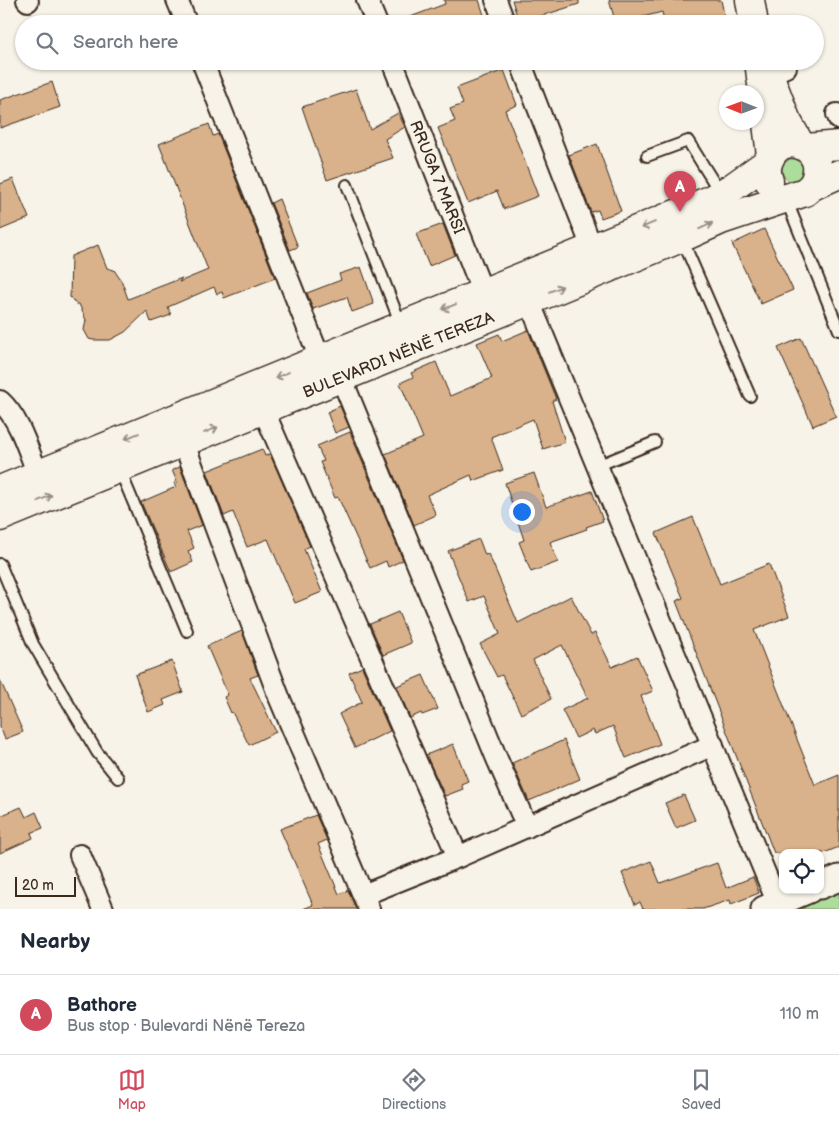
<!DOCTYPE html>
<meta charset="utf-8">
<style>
:root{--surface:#fff;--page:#f6f6f7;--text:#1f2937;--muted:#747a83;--line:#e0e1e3;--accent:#d1495b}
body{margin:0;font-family:"Balsamiq Sans",sans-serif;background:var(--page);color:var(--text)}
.controls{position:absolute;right:15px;bottom:15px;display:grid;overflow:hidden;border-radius:10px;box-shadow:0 1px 4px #0004}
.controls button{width:45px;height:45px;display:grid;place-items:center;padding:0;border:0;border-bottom:1px solid var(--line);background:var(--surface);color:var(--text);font:25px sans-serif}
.compass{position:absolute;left:719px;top:85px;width:45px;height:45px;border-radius:50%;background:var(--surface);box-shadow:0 1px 4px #0004;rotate:271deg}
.scale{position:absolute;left:15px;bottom:12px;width:61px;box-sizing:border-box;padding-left:5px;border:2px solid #3b2a1e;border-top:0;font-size:14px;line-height:18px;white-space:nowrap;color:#3b2a1e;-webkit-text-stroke:4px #f7f3e8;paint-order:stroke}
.you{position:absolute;left:521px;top:511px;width:18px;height:18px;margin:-12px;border:4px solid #fff;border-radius:50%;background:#1a73e8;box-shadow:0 0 0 8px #1a73e833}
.badge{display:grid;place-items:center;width:32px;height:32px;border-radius:50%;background:var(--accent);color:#fff;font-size:16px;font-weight:700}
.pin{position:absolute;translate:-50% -41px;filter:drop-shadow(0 1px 2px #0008)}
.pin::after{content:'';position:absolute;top:26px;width:18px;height:15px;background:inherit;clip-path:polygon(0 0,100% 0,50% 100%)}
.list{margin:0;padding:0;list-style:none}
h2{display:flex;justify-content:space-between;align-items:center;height:65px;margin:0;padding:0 20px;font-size:21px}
h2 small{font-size:16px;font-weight:400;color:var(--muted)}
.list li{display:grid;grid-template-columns:32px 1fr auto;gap:15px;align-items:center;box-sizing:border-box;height:80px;padding:0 20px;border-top:1px solid var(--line)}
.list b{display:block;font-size:19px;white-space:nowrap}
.list p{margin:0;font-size:16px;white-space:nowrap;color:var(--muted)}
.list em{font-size:16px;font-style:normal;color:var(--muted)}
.icon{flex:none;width:28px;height:28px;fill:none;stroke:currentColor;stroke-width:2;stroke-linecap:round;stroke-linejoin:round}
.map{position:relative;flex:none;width:839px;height:909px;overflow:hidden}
.search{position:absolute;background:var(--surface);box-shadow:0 1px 4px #0004;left:15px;right:15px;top:15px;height:55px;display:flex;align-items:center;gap:12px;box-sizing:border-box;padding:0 18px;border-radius:28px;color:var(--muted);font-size:19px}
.sheet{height:145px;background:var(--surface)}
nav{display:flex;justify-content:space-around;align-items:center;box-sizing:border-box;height:70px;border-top:1px solid var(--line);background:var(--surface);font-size:14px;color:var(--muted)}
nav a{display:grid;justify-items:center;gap:2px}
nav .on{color:var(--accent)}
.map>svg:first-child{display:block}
.green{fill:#addd9d;stroke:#74845e}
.building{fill:#d9b18a;stroke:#3b2a1e}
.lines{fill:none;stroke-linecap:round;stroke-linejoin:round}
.service-casing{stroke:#3b2a1e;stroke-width:14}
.minor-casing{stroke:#3b2a1e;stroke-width:24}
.tertiary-casing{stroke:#3b2a1e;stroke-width:29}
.secondary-casing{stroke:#3b2a1e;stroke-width:31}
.primary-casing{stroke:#3b2a1e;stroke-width:31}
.service{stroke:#f7f3e8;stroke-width:10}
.minor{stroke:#f7f3e8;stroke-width:20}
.tertiary{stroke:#f7f3e8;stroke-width:25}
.secondary{stroke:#f7f3e8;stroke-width:28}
.primary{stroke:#f7f3e8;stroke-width:28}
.oneway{stroke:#998e83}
.labels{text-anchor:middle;stroke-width:4;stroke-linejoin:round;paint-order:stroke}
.street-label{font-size:16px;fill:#3b2a1e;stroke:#f7f3e8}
</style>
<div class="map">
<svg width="839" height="909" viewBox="0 0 839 909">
<rect width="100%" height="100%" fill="#f7f3e8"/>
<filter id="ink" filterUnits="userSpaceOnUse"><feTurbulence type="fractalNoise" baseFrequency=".02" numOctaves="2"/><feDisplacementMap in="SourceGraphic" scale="10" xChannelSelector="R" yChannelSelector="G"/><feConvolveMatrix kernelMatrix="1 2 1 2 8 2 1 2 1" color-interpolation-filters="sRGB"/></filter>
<g filter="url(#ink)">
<g class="green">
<path d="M790 159H797L803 164V178L793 182C784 180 780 173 783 164Z"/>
<path d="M839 887V909H786Z"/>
</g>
<g class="building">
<path d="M444 0H479L487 24H397V22L445 4Z"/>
<path d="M512 0H579V4L519 23Z"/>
<path d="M609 0H721L726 24H665L662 12 616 24Z"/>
<path d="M504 70 517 105 505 110 538 196 504 209 497 191 468 203 438 128 455 121 450 109 463 104 457 88Z"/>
<path d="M52 82 60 107 0 128V100Z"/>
<path d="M356 89 370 129 398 113 405 127 385 139 393 158 327 180 302 107Z"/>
<path d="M209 124 213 136 218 134 275 278 224 298 222 292 217 294 214 287 168 307 171 315 151 322 147 311 125 332 110 340H93L89 339 84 330 86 320 79 304H76L70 297 71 256 98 245 107 268 114 270 122 282 128 299 182 278 179 282 208 270 159 144Z"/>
<path d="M597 144 621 211 601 218 598 210 591 212 569 155Z"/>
<path d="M13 179 29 218 0 230V184Z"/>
<path d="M279 199 298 247 290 250 271 203Z"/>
<path d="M443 224 455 255 429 266 416 234Z"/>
<path d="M764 229 793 290 761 304 732 244Z"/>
<path d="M361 267 374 304 352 312 347 297 313 309 307 293 341 280 339 274Z"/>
<path d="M528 330 556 399 552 401 565 442 543 449 533 419 491 437 503 470 473 481 471 475 427 495 436 515 414 525 385 454 423 438 400 383 413 377 411 373 436 362 450 396 492 378 477 343 499 334 502 341Z"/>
<path d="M801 338 836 416 813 426 778 348Z"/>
<path d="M340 406 349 427 335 433 327 412Z"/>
<path d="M350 432 403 560 388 567 386 561 370 568 338 497 335 498 320 462 324 461 317 446Z"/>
<path d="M262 449 265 456 270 454 310 546 304 549 322 592 295 603 268 539 247 547 233 512 224 516 207 471Z"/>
<path d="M180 467 202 525 187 531 194 548 188 551 193 562 171 572 141 502 176 487 174 483 177 482 172 470Z"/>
<path d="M534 473 546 507 592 491 603 521 586 527 587 529 550 542 558 562 531 572 519 542 524 540 505 483Z"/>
<path d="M693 517 720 584 769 564 789 616 754 630 815 785 839 775V847L824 853H774L676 601 683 598 656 533Z"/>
<path d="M479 539 485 555 488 554 493 564 518 623 571 596 591 635 595 633 612 667 637 656 653 691 641 696 660 744 626 758 613 726 595 734 593 730 576 738 562 710 588 698 562 645 533 660 551 699 521 714 502 675 497 677 480 644 500 634 484 596 469 602 448 551Z"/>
<path d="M398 612 411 643 383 655 370 624Z"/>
<path d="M242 631 258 675 250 678 276 732 249 745 232 712 231 713 224 697 228 695 207 646Z"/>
<path d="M172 661 183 692 163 700 165 705 148 712 135 675Z"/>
<path d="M362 667 390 731 355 748 339 714 362 702 349 673Z"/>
<path d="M423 675 438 709 422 715 421 713 410 718 397 686Z"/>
<path d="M0 680 23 732 5 739 0 727Z"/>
<path d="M564 740 580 779 529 801 512 763Z"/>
<path d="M453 744 468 781 461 784 463 789 445 796 426 755Z"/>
<path d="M684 795 695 820 676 828 665 803Z"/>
<path d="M21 807 26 817 36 812 43 828 31 833 33 838 0 853V816Z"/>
<path d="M316 815 327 840 318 844 339 894 348 890 356 909H303L313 905 280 829Z"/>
<path d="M651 861 660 883 717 863 726 888 753 877 759 893 731 904 730 900 703 909H643L640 902 635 905 622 873Z"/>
</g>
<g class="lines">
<defs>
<g id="service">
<path d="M647 156 688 141 721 194"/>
<path d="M347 185 401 325"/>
<path d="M786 199 839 330"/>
<path d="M682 239 750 396"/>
<path d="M597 466 655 442"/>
<path d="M119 468 187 631"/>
<path d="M0 564 33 644 97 752 118 778"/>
</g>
<g id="minor">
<path d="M27 0 28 1"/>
<path d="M177 0 187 24"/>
<path d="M367 0 377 24"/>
<path d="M496 0 505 24"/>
<path d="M202 61 320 359"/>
<path d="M392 61 483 293"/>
<path d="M520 61 592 248"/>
<path d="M769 74 786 67"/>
<path d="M837 114 839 119"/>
<path d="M529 301 780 909"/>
<path d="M341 377 497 759 527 827"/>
<path d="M0 401C20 419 28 450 38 475"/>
<path d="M263 409 458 857"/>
<path d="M183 441 279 697 369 909"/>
<path d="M80 855 103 909"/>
<path d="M363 895 458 857 713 745"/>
</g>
<g id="tertiary">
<path d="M820 886 839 878"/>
<path d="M764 909 809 890"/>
</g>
<g id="secondary">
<path d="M750 0 754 24"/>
<path d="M759 61 771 155"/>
<path d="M772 82 786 119 800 144"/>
</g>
<g id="primary">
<path d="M807 148 839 145"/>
<path d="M769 181C766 173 766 165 770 158 785 126 833 151 812 186"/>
<path d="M0 490 710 200 733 187 768 162"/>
<path d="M0 517 529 301 681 238 721 220 805 192 812 186 839 174"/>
</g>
</defs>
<use href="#service" class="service-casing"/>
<use href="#minor" class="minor-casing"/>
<use href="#tertiary" class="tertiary-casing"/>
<use href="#secondary" class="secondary-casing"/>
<use href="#primary" class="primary-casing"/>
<use href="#service" class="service"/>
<use href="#minor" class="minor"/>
<use href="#tertiary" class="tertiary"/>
<use href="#secondary" class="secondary"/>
<use href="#primary" class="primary"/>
</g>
<defs><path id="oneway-shaft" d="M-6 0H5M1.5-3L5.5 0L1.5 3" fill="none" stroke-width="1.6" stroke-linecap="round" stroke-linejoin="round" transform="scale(1.25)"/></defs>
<g class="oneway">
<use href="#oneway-shaft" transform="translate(648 225) rotate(158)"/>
<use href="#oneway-shaft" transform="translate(706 226) rotate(-25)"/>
<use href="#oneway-shaft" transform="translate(556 289) rotate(-22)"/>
<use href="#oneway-shaft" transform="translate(449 307) rotate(158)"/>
<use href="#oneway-shaft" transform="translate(282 375) rotate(158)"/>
<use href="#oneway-shaft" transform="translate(211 430) rotate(-22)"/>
<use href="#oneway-shaft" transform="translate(132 436) rotate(158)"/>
<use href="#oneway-shaft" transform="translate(45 498) rotate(-23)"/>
</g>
</g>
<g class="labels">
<g class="street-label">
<text transform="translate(438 177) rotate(68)" y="6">RRUGA 7 MARSI</text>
<text transform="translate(398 354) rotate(-22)" y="6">BULEVARDI NËNË TEREZA</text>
</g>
</g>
</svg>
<div class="controls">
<button><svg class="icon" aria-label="locate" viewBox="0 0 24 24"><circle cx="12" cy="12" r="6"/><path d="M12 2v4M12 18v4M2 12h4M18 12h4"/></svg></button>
</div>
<svg class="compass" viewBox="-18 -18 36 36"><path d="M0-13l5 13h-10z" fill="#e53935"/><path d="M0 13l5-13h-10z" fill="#747a83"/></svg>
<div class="scale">20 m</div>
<div class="you"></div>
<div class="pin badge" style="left:680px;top:212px">A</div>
<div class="search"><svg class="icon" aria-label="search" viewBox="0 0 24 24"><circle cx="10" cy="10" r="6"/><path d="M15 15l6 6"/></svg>Search here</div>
</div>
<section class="sheet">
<h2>Nearby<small></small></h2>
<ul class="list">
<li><span class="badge">A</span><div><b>Bathore</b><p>Bus stop · Bulevardi Nënë Tereza</p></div><em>110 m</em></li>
</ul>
</section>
<nav>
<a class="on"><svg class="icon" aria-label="map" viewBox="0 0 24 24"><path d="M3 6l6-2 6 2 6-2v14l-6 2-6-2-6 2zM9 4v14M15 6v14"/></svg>Map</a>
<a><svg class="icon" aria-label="directions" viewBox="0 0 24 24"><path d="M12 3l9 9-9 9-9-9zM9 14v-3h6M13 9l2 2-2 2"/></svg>Directions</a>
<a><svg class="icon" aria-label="saved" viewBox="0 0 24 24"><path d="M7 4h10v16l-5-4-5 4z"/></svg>Saved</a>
</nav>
